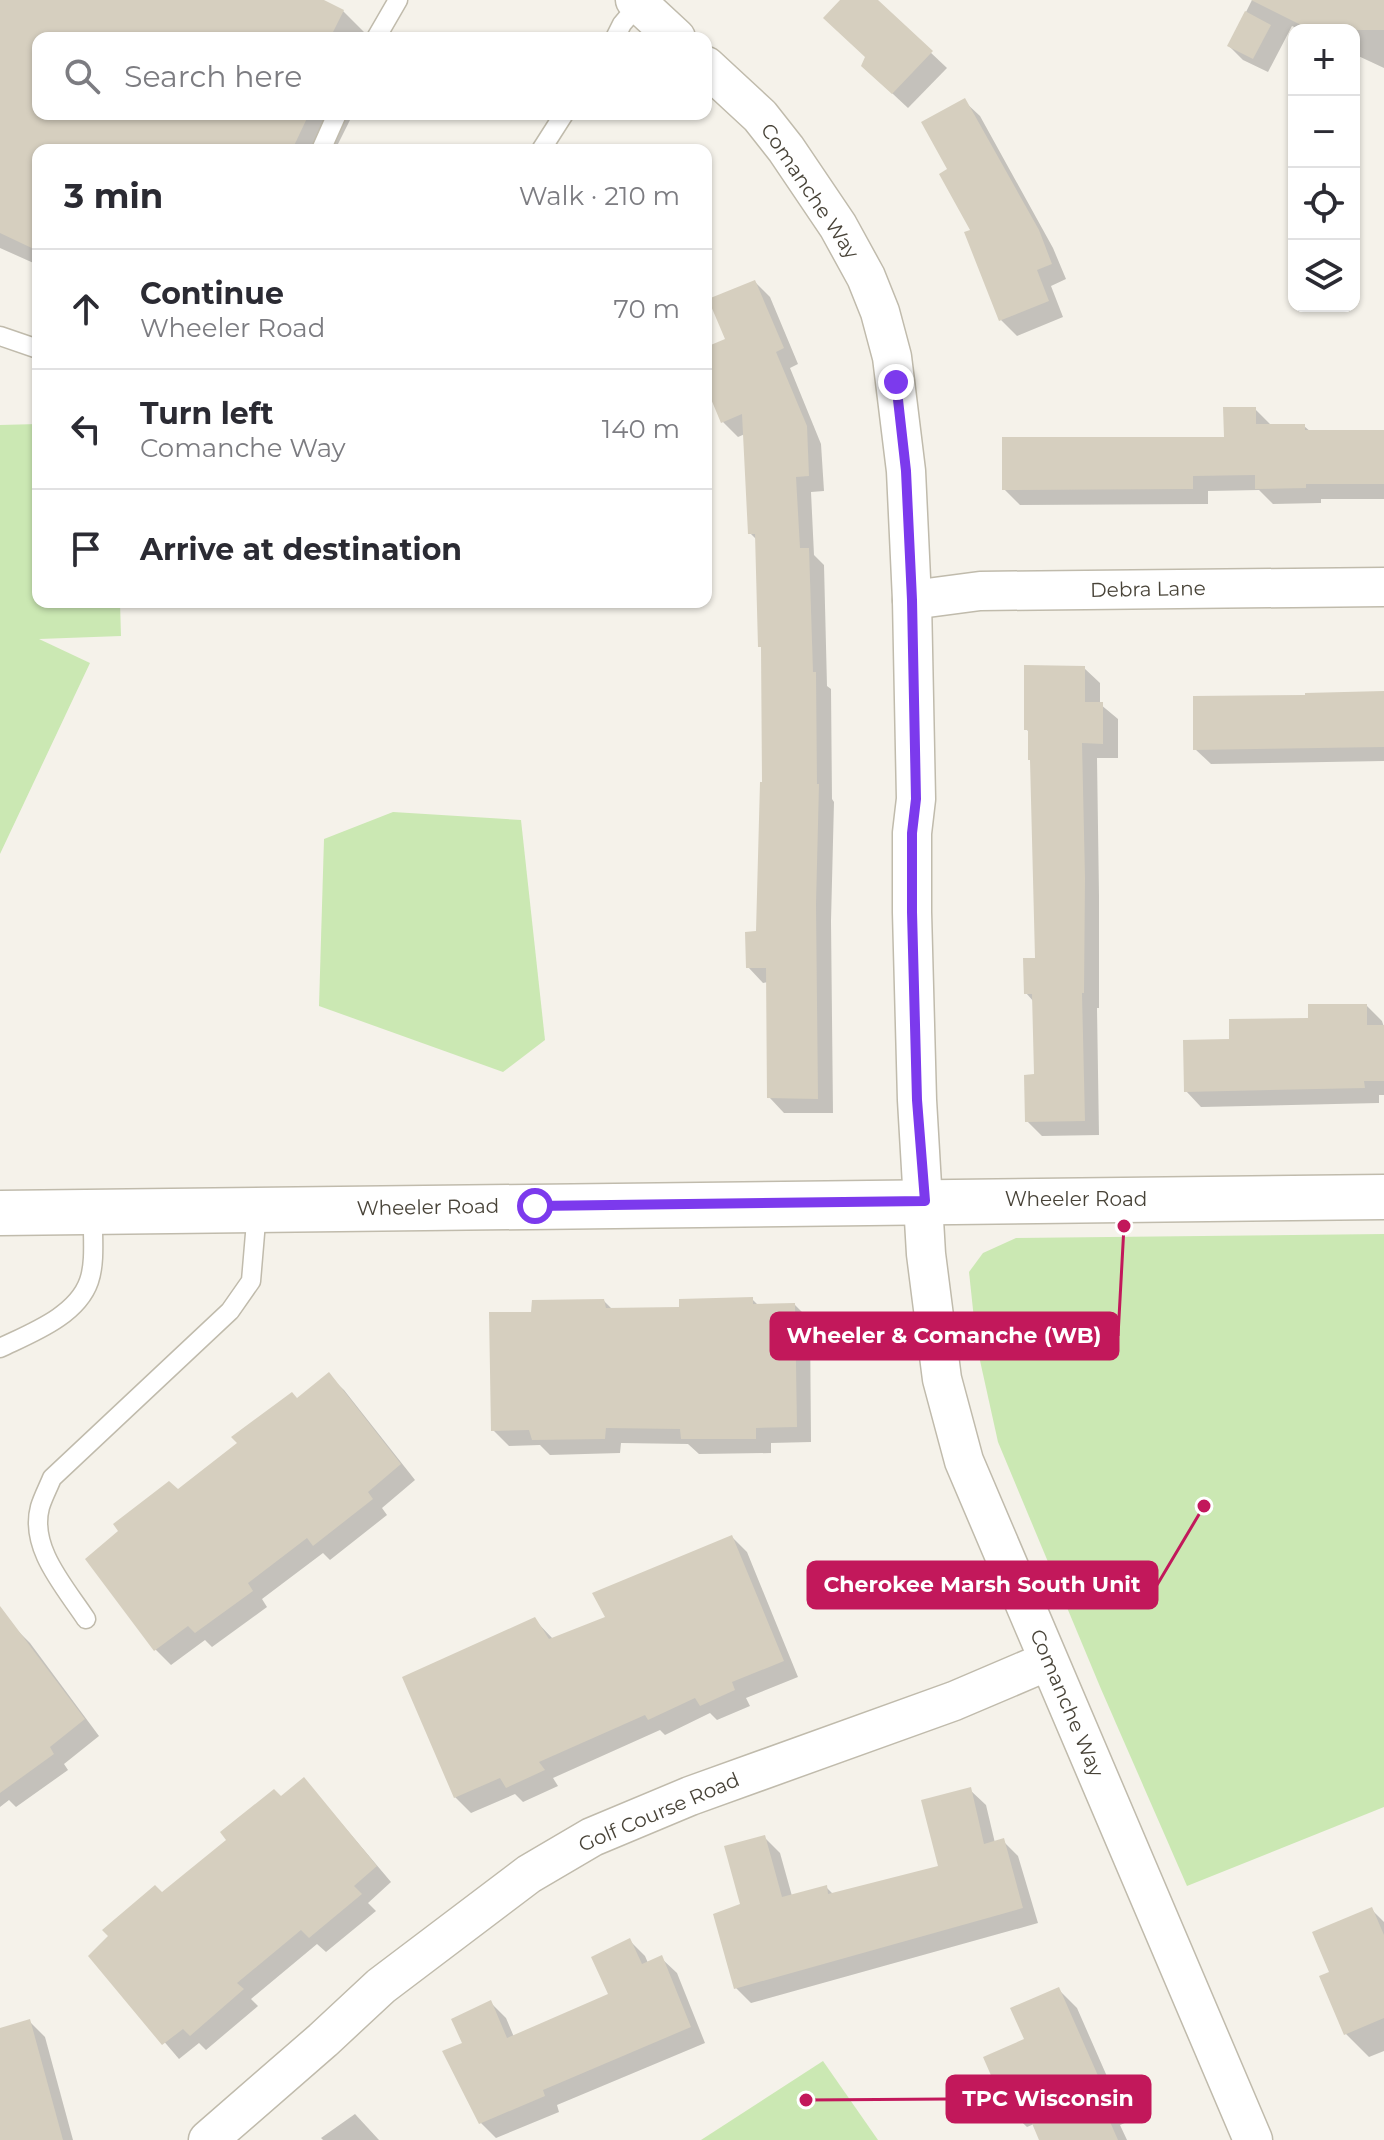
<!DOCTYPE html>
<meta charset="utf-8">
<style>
:root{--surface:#fff;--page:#f7f7f7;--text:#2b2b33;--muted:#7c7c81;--line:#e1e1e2}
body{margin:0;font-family:Montserrat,sans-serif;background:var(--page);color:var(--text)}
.controls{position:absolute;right:24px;top:24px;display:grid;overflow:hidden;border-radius:16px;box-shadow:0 2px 6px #0004}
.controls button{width:72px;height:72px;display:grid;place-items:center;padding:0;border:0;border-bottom:2px solid var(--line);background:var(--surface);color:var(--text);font:40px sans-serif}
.stop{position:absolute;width:24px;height:24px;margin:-18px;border:6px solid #7c3aed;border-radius:50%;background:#fff}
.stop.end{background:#7c3aed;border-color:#fff;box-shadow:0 2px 8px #0008}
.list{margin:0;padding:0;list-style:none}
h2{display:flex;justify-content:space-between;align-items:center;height:104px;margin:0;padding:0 32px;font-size:34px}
h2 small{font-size:26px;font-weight:400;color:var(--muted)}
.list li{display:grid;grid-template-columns:52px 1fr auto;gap:24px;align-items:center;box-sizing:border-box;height:120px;padding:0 32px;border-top:2px solid var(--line)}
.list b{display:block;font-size:30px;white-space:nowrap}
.list p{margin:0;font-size:26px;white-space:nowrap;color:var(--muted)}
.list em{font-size:26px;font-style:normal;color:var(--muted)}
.icon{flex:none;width:44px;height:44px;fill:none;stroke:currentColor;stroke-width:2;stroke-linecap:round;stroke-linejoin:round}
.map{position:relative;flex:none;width:1384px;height:2140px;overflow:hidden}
.search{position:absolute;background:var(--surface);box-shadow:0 2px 6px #0004;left:32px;top:32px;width:680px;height:88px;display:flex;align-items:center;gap:20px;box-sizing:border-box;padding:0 28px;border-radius:16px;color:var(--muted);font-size:30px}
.panel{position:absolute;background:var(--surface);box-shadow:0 2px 6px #0004;left:32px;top:144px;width:680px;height:464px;border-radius:16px}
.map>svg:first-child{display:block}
.green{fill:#cbe8b3}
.shadow{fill:#0003}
.building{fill:#d6cfbf}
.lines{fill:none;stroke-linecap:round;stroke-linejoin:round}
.service-casing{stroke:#c0bbac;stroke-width:21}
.minor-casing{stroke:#c0bbac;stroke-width:41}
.tertiary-casing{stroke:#c0bbac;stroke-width:47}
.service{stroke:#fff;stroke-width:18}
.minor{stroke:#fff;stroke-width:38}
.tertiary{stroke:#fff;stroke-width:44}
.route{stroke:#7c3aed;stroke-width:10}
.labels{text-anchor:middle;stroke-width:8;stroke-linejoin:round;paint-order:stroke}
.street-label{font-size:20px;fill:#484338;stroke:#fff}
.leader{fill:none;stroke:#c2185b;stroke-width:3}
.callout-dot{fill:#c2185b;stroke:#fff;stroke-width:3}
.callout{fill:#c2185b;stroke:#c2185b;stroke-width:3}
.callout-label{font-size:22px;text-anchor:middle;font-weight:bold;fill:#fff}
</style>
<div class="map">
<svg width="1384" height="2140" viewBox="0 0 1384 2140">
<rect width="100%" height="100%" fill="#f5f2ea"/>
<g class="green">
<path d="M38 424V602H120L121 636 39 639 90 663 0 854V425Z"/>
<path d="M393 812 521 820 545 1040 503 1072 319 1006 324 839Z"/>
<path d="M1384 1234V1807L1187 1886 1101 1689 998 1442 977 1347 969 1272 983 1253 1016 1238Z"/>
<path d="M823 2061 878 2140H701Z"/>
</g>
<g class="shadow">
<path d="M0 0H319L343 11 370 38H38V114H353L335 150H38V265L0 248Z"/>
<path d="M843 0H875L947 68 908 108 879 81Z"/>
<path d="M1252 0H1361L1384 10V68L1354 54V30H1301L1292 26 1268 72 1243 60 1229 46Z"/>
<path d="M964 101 980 116 1053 248 1066 279 1051 286 1063 317 1017 336 1001 320 950 170Z"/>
<path d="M755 282 770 297 798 364 790 368 821 444 824 491 811 492 814 555 824 565 827 686 831 689 832 799 834 802 831 921 833 1113H784L769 1097 768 982 763 983 748 967 757 933 764 784 763 649 760 646 757 540 750 533 745 434 738 437 723 422 706 381V350L728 340Z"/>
<path d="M1255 409 1270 424 1304 426 1311 432H1384V499H1321V503L1273 504 1259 490 1208 491V504L1020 505 1004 489 1226 439Z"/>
<path d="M1084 668 1100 683V704L1118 719V758H1097L1099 895V1008H1097L1099 1135 1042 1136 1027 1121 1036 1076 1034 1002 1026 993 1037 960 1030 733 1026 729Z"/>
<path d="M1384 693V761L1211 764 1195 749Z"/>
<path d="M1367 1006 1382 1021 1384 1027V1095H1379V1103L1201 1107 1186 1091 1231 1041Z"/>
<path d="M752 1299 759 1306 795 1305 810 1320 811 1442 771 1443V1453L699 1454 688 1444 621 1443 620 1453 550 1455 540 1445 509 1446 493 1430 533 1314 604 1301 613 1310 681 1309Z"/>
<path d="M328 1375 344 1390 415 1480 382 1508 387 1515 330 1560 323 1553 262 1599 267 1607 212 1647 205 1640 171 1665 155 1649 177 1492Z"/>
<path d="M732 1537 747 1552 798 1677 746 1698 750 1706 717 1720 710 1713 665 1735 660 1730 553 1778 558 1786 523 1802 515 1794 471 1813 455 1797 535 1620 553 1639 608 1618Z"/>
<path d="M14 1627 30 1643 99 1736 64 1764 68 1770 16 1807 9 1800 0 1807V1637Z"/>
<path d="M304 1779 391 1882 368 1903 376 1911 326 1952 317 1944 251 1999 258 2006 206 2050 199 2043 179 2059 91 1956 162 1895Z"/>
<path d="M970 1790 986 1805 995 1843 1003 1841 1018 1856 1038 1923 751 2003 736 1988 742 1905 764 1837 780 1853 792 1896 826 1887 833 1894 941 1867Z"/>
<path d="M1371 1909 1384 1922V2051L1369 2057 1346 2034 1331 1973Z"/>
<path d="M629 1940 645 1956 648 1963 661 1958 677 1973 705 2043 557 2105 559 2112 496 2138 481 2123 464 2044 491 2003 506 2018 514 2037 610 1995Z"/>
<path d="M1058 1989 1077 2008 1127 2122 1120 2125 1127 2140H1045L1034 2124 1027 2127 1008 2109 1026 2040Z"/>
<path d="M29 2021 45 2037 73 2140H0V2030Z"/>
<path d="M355 2114 379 2140H323L321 2138Z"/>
</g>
<g class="building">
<path d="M0 0H324L344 10 330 38H38V114H309L292 150H38V251L0 233Z"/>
<path d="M840 0H878L933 51 892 94 861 66 865 57 823 18Z"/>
<path d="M1251 0H1384V30H1311Z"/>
<path d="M1245 11 1271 25 1253 59 1227 46Z"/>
<path d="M965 98 1039 230 1052 264 1037 270 1049 301 999 321 964 232 970 230 939 174 947 169 921 122Z"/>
<path d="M755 280 784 348 776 352 807 426 809 476 796 477 800 548H809L813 672H816L817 784H819L816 904 818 1099 767 1098 766 968H746L745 932 756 931 760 782H762L761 647H758L755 534H748L742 414 721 423 706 387V347L725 339 708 299Z"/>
<path d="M1223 407H1256V424H1305V430H1384V484H1306V488L1255 489V475L1193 476V489L1002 490V437H1224Z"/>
<path d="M1024 665 1085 666V702H1103V744L1082 743 1085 878 1084 993H1082L1085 1121 1025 1122 1024 1075 1034 1074 1032 994H1024L1023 958H1035L1030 760H1028V730H1024Z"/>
<path d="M1384 691V747L1193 750V696L1305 695V693Z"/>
<path d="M1308 1004H1367V1025H1384V1081H1364L1365 1088 1184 1092 1183 1040 1229 1039V1019L1308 1018Z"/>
<path d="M753 1297V1304L795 1303 797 1427 756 1428V1439H681L680 1429 606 1428 605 1439 532 1440 529 1430 491 1431 489 1312H531L532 1300 604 1299 606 1308 679 1307V1299Z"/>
<path d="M329 1372 401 1464 368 1492 373 1499 313 1546 307 1538 248 1583 253 1591 195 1633 188 1626 154 1651 85 1559 118 1531 113 1524 169 1481 178 1489 237 1443 231 1437 292 1392 297 1398Z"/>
<path d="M732 1535 784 1661 732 1682 735 1690 700 1706 695 1698 648 1720 645 1715 539 1762 545 1770 506 1788 500 1778 454 1798 402 1677 535 1617 549 1639 605 1617 592 1593Z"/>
<path d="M0 1606 85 1719 50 1747 54 1754 0 1793Z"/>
<path d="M304 1777 377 1866 354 1886 362 1894 309 1938 301 1930 237 1983 244 1989 190 2036 183 2029 162 2045 88 1956 108 1936 102 1930 155 1885 162 1892 226 1840 220 1832 274 1789 281 1796Z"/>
<path d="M971 1787 984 1844 1004 1838 1023 1908 734 1989 713 1914 740 1904 724 1846 765 1835 782 1897 827 1885 828 1894 938 1866 921 1800Z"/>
<path d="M1372 1907 1384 1935V2018L1344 2035 1319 1976 1329 1972 1312 1932Z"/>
<path d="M630 1938 642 1964 662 1955 691 2027 543 2090 545 2096 479 2124 442 2051 462 2043 451 2019 491 2000 507 2038 608 1994 591 1957Z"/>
<path d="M1059 1987 1110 2103 1103 2106 1118 2140H1039L1023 2102 1006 2110 983 2057 1024 2039 1010 2008Z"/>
<path d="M30 2019 63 2140H0V2028Z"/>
</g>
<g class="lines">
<defs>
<g id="service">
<path d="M376 38 398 0"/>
<path d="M615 38 622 24 639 4"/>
<path d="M321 150 337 114"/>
<path d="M541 150 564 114"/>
<path d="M0 336 38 349"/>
<path d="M0 1348C31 1333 77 1316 89 1281 96 1261 92 1233 93 1212"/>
<path d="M86 1619C65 1587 29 1548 40 1507 43 1497 48 1488 52 1478L230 1311 251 1281 257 1210"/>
</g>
<g id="minor">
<path d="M635 0 676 38"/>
<path d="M706 66 760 116 786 149 838 226 866 277 880 312 892 357 906 471 912 600 916 799 912 833V912L917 1100 926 1254 942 1379 964 1461 1253 2140"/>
<path d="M912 600 980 591 1384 587"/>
<path d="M208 2140 323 2040 381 1986 529 1874 592 1837 690 1796 954 1701 1048 1661"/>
</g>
<path id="tertiary" d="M0 1213 1384 1197"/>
</defs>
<use href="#service" class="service-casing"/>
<use href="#minor" class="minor-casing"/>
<use href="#tertiary" class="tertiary-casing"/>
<use href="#service" class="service"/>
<use href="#minor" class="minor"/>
<use href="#tertiary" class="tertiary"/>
</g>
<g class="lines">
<path class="route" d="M535 1206 925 1201 917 1100 912 912V833L916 799 912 600 906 471 896 382"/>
</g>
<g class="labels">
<g class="street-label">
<text transform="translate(810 191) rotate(56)" y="7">Comanche Way</text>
<text transform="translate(1148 589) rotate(-1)" y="7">Debra Lane</text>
<text x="1076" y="1206">Wheeler Road</text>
<text transform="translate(428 1207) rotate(-1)" y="7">Wheeler Road</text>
<text transform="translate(1067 1703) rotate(67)" y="7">Comanche Way</text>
<text transform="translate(659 1812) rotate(-23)" y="7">Golf Course Road</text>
</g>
</g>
<path class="leader" d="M1124 1226L1118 1336M1204 1506L1157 1585M806 2100L947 2099"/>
<g class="callout-dot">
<circle cx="1124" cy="1226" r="8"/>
<circle cx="1204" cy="1506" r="8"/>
<circle cx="806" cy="2100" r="8"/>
</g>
<g class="callout">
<rect x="771" y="1313" width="347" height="46" rx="8"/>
<rect x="808" y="1562" width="349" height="46" rx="8"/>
<rect x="947" y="2076" width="203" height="46" rx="8"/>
</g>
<g class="callout-label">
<text x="944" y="1343">Wheeler &amp; Comanche (WB)</text>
<text x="982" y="1592">Cherokee Marsh South Unit</text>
<text x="1048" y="2106">TPC Wisconsin</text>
</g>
</svg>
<div class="controls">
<button>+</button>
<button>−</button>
<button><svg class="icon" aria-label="locate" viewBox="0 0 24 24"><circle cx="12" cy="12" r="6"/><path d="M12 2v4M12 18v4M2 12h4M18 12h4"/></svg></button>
<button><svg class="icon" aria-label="layers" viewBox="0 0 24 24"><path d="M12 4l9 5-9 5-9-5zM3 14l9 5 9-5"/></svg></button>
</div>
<div class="stop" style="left:535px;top:1206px"></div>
<div class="stop end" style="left:896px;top:382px"></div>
<div class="search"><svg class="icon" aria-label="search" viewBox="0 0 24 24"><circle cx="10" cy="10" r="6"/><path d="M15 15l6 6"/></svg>Search here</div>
<section class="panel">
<h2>3 min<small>Walk · 210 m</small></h2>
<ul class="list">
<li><svg class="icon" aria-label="ahead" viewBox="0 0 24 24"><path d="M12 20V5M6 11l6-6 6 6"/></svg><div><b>Continue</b><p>Wheeler Road</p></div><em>70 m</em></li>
<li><svg class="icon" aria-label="left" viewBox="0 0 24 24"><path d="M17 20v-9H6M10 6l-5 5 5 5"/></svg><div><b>Turn left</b><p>Comanche Way</p></div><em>140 m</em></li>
<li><svg class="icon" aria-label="arrive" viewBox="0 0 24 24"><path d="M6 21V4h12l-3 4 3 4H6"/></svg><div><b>Arrive at destination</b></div></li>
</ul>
</section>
</div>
